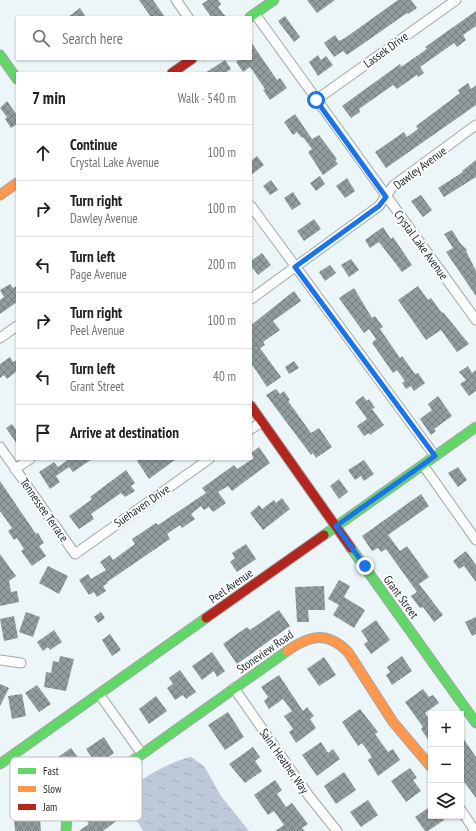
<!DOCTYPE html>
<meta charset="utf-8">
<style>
:root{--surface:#fff;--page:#f6f6f6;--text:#202124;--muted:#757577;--line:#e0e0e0}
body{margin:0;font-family:"PT Sans Narrow",sans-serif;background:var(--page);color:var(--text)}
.controls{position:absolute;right:12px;bottom:12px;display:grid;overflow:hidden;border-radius:0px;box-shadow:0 1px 3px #0004}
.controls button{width:36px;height:36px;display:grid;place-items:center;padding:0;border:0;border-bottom:1px solid var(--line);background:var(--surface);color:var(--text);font:20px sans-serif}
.stop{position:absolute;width:12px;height:12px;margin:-9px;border:3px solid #1a73e8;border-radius:50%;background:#fff}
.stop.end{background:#1a73e8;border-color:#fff;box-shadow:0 1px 4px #0008}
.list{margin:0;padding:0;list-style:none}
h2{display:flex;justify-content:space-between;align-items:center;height:52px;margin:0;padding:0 16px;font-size:17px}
h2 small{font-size:13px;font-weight:400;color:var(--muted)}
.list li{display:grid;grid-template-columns:26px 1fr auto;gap:12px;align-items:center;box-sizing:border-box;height:56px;padding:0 16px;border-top:1px solid var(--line)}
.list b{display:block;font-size:15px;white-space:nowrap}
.list p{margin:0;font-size:13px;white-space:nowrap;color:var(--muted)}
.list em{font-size:13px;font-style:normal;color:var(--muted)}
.icon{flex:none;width:22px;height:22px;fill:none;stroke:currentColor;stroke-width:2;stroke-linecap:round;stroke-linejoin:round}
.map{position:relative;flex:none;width:476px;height:831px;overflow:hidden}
.search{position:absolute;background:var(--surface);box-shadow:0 1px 3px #0004;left:16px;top:16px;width:236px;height:44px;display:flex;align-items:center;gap:10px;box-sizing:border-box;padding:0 14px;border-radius:0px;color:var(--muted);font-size:15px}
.panel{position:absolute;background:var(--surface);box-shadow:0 1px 3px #0004;left:16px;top:72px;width:236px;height:388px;border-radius:0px}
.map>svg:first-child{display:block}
.water{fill:url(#water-ripples)}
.building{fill:url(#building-cross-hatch)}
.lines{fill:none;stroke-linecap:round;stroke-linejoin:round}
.street-casing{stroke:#a0a9ab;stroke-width:11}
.fast-casing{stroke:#a0a9ab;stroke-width:11}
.slow-casing{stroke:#a0a9ab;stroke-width:11}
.jam-casing{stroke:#a0a9ab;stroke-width:11}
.street{stroke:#fcfefe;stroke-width:9}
.fast{stroke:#63d668;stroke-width:9}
.slow{stroke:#ff974d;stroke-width:9}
.jam{stroke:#b3261e;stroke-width:9}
.route{stroke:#1a73e8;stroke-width:5}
.labels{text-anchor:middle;stroke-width:4;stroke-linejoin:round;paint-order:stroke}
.street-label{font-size:12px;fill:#1f282a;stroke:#fff}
.key{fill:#fff;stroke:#bcbebf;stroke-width:1}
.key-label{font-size:11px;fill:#1f282a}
</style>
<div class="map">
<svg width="476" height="831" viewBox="0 0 476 831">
<defs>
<pattern id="water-ripples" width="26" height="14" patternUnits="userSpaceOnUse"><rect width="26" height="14" fill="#bec8db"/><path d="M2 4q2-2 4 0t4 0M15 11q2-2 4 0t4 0" fill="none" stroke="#a3acbc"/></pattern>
<pattern id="building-cross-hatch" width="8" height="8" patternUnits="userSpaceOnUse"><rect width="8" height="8" fill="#919c9c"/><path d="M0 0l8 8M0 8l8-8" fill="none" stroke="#767f7f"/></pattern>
</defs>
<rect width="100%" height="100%" fill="#ecf6f8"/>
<path class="water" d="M191 757 204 766 221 796 249 831H143L142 829 127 806 125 795C136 780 173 760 191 757Z"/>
<g class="building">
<path d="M139 0H153L165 17H151Z"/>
<path d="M208 0H218L221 4 218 7 226 17H211L202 4Z"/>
<path d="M307 0H335L317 13Z"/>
<path d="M398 0H411L417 8 408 14 407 13 347 55 343 51 334 57 324 43 335 35 339 41 345 38Z"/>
<path d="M80 8 86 17H68Z"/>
<path d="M476 11V26L463 35 466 40 457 47 454 43 420 67 424 73 418 77 417 75 414 77 397 89 393 85 359 109 360 112 351 118 342 106 400 64 401 67 427 49 425 47Z"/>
<path d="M285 16 300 37 294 42 278 21Z"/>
<path d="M251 42 277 80 280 78 287 88 270 100 263 90 265 89 250 67 243 72 236 62 240 59H251Z"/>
<path d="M318 55 321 60 326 56 333 65 318 76 309 62Z"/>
<path d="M225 60 231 69 225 73H205Z"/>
<path d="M468 83 471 89 476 85V105L386 168 375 152 404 132 407 137 418 129 416 126 460 93 458 90Z"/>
<path d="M7 101 17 115V124L11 128 5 119 7 117 0 108Z"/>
<path d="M295 114 312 139 319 135 337 159 335 160 338 164 323 175 308 152 312 149 303 137 302 138 297 132 293 135 284 122Z"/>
<path d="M257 156 264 165 251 175V161Z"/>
<path d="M476 160V177L444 197 438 188 463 172 462 171Z"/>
<path d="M320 176 325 184 316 191 310 183Z"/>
<path d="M347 178 355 191 345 198 336 186Z"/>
<path d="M271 180 278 190 270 195 263 186Z"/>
<path d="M293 192 301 204 292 210 284 198Z"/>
<path d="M421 195 432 210 423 217 411 201Z"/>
<path d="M314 219 321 229 304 241 297 231Z"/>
<path d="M383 227 391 239 393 237 412 265 402 272 379 242 370 248 365 240Z"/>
<path d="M452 230 460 243 467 250 466 251 476 271V296L446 252 453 248 444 234Z"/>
<path d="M262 253 271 265 258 275 251 266V261Z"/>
<path d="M351 259 359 270 349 277 341 265Z"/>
<path d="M330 265 336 273 325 281 319 272Z"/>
<path d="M10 284 13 288 17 286V302L0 314V300L4 297 0 290Z"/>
<path d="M418 286 428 300 431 298 442 313 443 312 469 344 457 352 441 330 426 340 398 300Z"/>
<path d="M354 288 372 318 375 316 383 327 380 329 400 358 402 356 415 374 418 373 425 383 414 391 411 386 406 389 402 383 405 381 397 370 393 373 372 343 376 339 369 329 364 333 339 298Z"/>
<path d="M294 291 301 301 273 321 280 330 263 342 265 345 260 348 281 377 267 387 251 363V325Z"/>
<path d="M10 357 13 362 17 360V371L7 379 4 375 0 378V364Z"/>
<path d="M294 361 299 368 289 374 285 367Z"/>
<path d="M468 366 472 373 476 370V391L469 396 460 384 466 380 459 372Z"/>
<path d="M276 389 280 394 284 391 290 400 288 401 311 433 319 428 332 447 316 458 313 453 311 455 266 395Z"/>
<path d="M363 396 367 401 369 399 375 408 372 409 384 425 370 435 369 433 364 436 357 426 367 419 355 402Z"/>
<path d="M438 396 452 416 434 429 436 431 431 435 420 419 432 410 428 404Z"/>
<path d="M12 424 17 431V444L6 428Z"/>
<path d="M259 447 270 463 232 491 228 486 218 492 226 503 213 512 209 507 204 510 201 506 191 514 195 519 182 528 180 525 167 534 170 539 107 582 108 583 103 586 106 591 97 597 94 592 89 595 79 580 88 574 91 579 106 570 100 562 110 555 113 560 135 544 132 539 156 523 158 525 206 493 202 488 234 465 237 469 254 458 251 453Z"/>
<path d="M69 459H92L73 472 69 467 56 476 60 482 50 489 39 472 54 462 58 467Z"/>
<path d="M140 459H176L149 479 137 461Z"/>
<path d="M364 460 374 474 364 481 361 476 355 480 348 470Z"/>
<path d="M458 467 467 480 458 487 448 473Z"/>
<path d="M126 470 135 483 131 486 135 491 125 497 121 493 91 514 94 519 79 529 69 516 92 499 90 497Z"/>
<path d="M339 479 348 492 339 499 330 486Z"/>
<path d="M0 481 36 534 38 533 44 543 39 546 46 556 32 566 21 551 24 549 17 538 14 540 8 531 12 528 0 511Z"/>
<path d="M421 494 429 506 388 535 400 551 407 546 429 577 419 584 443 615 434 622 423 607 420 608 411 596 417 592 386 549 381 552 378 548 372 551 362 536Z"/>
<path d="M282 498 290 509 263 530 250 513 259 505 262 509 274 500 276 503Z"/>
<path d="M246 544 256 559 237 572 230 562 235 558 232 553Z"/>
<path d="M466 551 476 565V582L464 566 459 569 453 561Z"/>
<path d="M0 554 16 576 9 581 11 592 17 591 19 602 0 606Z"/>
<path d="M48 566 68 576 59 594 39 583Z"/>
<path d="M339 580 350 586 344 597 365 610 354 628 333 615 339 605 328 599Z"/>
<path d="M324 586 325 610H308L309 622H297L295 587Z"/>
<path d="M279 610 290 626 237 664 223 644 247 627 250 630Z"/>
<path d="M26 612 40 617 33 637 19 632Z"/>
<path d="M101 612 105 618 98 623 94 617Z"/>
<path d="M14 616 18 638 4 641 0 619Z"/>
<path d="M476 617V634L472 636 465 622Z"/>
<path d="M376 620 390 640 371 654 364 644 368 641 361 631Z"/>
<path d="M54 630 62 642 50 650 48 647 43 651 37 642Z"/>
<path d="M110 634 121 650 112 656 102 640Z"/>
<path d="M212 652 225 671 217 677 214 671 202 680 192 666Z"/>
<path d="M60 656 74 659 66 691 44 687 46 672 51 673 53 661 59 662Z"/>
<path d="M402 656 412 671 392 685 386 675 390 672 387 667Z"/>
<path d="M324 657 336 675 319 686 307 669Z"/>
<path d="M180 670 196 692 186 699 183 695 175 700 167 688 173 684 169 678Z"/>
<path d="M279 675 303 711 307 707 314 716 310 719 316 728 296 743 289 732 293 729 284 716 292 711 283 699 269 709 264 701 268 697 261 687Z"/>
<path d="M0 684 9 688 0 706Z"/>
<path d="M37 685 51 704 39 712 25 693Z"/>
<path d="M423 689 429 697 433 695 439 703 425 713 431 722V744L421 729 423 727 405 702Z"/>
<path d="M22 694 26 716 12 719 8 696Z"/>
<path d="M156 696 167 711 149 724 139 709Z"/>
<path d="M360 709 378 732 375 734 388 752 393 749 400 760 378 776 368 760 372 757 362 743 358 746 342 722Z"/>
<path d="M228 712 244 737 225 750 208 725Z"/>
<path d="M461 735 476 757V798L461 778Z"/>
<path d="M104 737 114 753 97 765 86 749Z"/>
<path d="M321 742 328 753 333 749 340 759 317 776 302 755Z"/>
<path d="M253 747 260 757 255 761 262 771 245 783 229 764Z"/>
<path d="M71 748 84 766 64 780 51 762Z"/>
<path d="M410 768 417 778 413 780 421 791 406 802 391 781Z"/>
<path d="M344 772 356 790 336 804 324 786Z"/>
<path d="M275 780 282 790 277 794 286 807 292 803 308 824 302 828 305 831H275L284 825 274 811 268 815 254 795Z"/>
<path d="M368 800 378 815 361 827 350 812Z"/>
<path d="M107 805 119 819 103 831H79L89 824 86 820Z"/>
<path d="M431 806V816H441L444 820 428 831H425L415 817Z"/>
<path d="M40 819 41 831H15L14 820Z"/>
</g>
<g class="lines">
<defs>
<g id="street">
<path d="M176 0 188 17"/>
<path d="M255 14 476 320"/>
<path d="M316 100 456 0"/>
<path d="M251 206 435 456"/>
<path d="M251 299 379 206 393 186 476 125"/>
<path d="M0 338 17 326"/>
<path d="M251 429 262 422"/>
<path d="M0 447 75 554 209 459"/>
<path d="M423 465 476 540"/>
<path d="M15 469 30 459"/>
<path d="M0 660 21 663"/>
<path d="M234 688 309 796 337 831"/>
<path d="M99 694 142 754"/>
<path d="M461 810 475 831"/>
</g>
<g id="fast">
<path d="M250 17 274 0"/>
<path d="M0 55 17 79"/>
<path d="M324 535 476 427"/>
<path d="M351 548 476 723"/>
<path d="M0 764 206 618"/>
<path d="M66 831 67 815 76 801 287 651"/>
</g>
<g id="slow">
<path d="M0 195 17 183"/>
<path d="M287 651C310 635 327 631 348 652L393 722 431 767"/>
</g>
<g id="jam">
<path d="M172 73 192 59"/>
<path d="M251 406 351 548"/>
<path d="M206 618 324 535"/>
</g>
</defs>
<use href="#street" class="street-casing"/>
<use href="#fast" class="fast-casing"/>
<use href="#slow" class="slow-casing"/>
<use href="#jam" class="jam-casing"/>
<use href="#street" class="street"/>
<use href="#fast" class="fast"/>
<use href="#slow" class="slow"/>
<use href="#jam" class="jam"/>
</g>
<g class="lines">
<path class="route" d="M316 100 386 197 379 206 295 267 435 456 336 526 365 566"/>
</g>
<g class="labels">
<g class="street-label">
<text transform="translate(386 50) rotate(-36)" y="4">Lassek Drive</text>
<text transform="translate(420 168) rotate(-37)" y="4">Dawley Avenue</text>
<text transform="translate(421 245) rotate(54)" y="4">Crystal Lake Avenue</text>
<text transform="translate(142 506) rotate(-35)" y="4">Suehaven Drive</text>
<text transform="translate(44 510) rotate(55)" y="4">Tennessee Terrace</text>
<text transform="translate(231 586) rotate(-35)" y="4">Peel Avenue</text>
<text transform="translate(401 597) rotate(54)" y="4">Grant Street</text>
<text transform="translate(265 652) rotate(-35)" y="4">Stoneview Road</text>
<text transform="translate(284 761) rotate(55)" y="4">Saint Heather Way</text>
</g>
</g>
<rect x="10" y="757" width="132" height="64" rx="6" class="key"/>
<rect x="18" y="768" width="18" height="6" fill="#63d668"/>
<rect x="18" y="786" width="18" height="6" fill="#ff974d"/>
<rect x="18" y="804" width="18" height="6" fill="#b3261e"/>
<g class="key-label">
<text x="43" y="775">Fast</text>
<text x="43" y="793">Slow</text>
<text x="43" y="811">Jam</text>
</g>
</svg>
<div class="controls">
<button>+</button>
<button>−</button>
<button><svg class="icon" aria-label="layers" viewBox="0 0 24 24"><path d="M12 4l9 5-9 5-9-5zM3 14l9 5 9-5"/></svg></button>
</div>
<div class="stop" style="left:316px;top:100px"></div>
<div class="stop end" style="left:365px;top:566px"></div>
<div class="search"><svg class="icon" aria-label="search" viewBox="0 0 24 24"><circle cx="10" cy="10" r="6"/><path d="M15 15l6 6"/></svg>Search here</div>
<section class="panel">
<h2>7 min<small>Walk · 540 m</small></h2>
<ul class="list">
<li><svg class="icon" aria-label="ahead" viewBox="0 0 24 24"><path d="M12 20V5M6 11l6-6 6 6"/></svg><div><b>Continue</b><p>Crystal Lake Avenue</p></div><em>100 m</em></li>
<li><svg class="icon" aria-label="right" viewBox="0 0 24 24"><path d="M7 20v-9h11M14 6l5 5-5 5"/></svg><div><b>Turn right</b><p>Dawley Avenue</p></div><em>100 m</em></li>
<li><svg class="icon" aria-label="left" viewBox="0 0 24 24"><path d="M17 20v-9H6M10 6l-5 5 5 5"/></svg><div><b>Turn left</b><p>Page Avenue</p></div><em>200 m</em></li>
<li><svg class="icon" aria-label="right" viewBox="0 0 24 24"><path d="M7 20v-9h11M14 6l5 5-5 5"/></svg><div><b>Turn right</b><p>Peel Avenue</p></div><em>100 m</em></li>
<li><svg class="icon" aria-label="left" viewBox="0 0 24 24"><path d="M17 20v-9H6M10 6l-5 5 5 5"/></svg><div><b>Turn left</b><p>Grant Street</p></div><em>40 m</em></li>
<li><svg class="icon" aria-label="arrive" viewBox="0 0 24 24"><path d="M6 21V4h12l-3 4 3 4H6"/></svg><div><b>Arrive at destination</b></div></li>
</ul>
</section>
</div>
